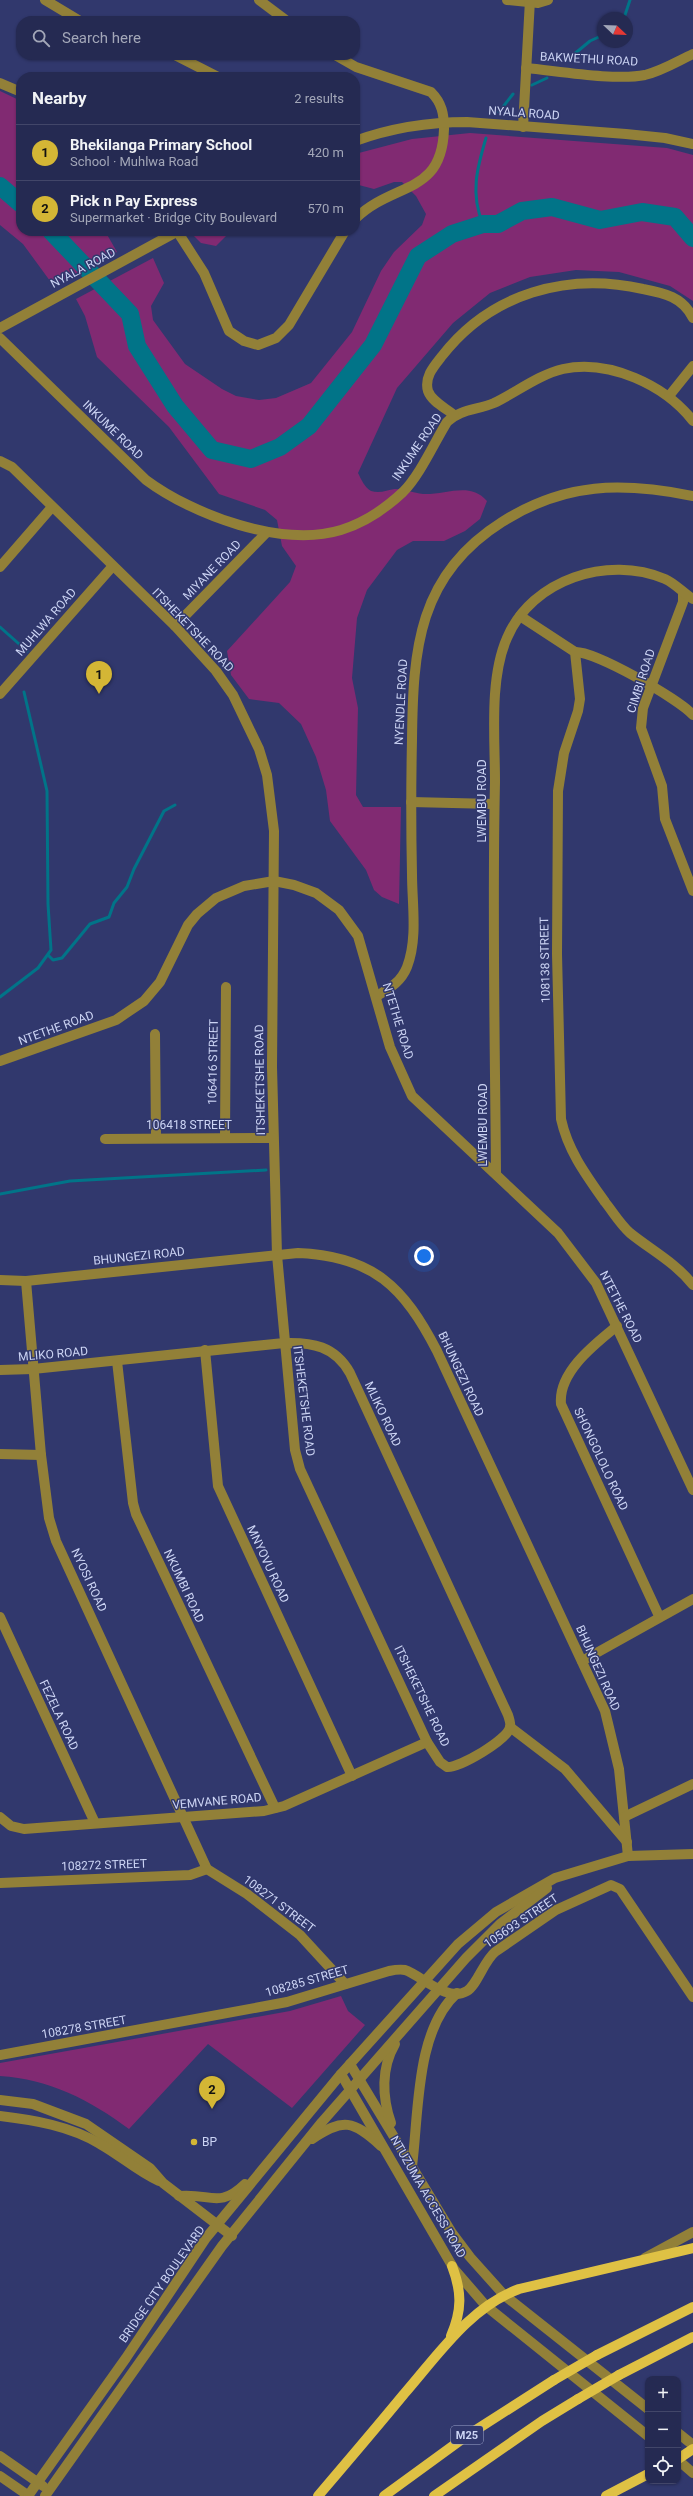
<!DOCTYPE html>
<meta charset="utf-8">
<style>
:root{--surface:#252a52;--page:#2d3259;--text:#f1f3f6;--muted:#a3a7b8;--line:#424669;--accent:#d4b635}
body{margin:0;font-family:Roboto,sans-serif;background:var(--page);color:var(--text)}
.controls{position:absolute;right:12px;bottom:12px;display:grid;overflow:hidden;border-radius:8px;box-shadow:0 1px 3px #0004}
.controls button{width:36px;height:36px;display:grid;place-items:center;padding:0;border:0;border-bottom:1px solid var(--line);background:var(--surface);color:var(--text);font:20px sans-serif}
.compass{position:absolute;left:597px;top:12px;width:36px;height:36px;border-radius:50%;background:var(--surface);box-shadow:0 1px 3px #0004;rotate:113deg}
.you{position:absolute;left:424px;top:1256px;width:14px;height:14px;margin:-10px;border:3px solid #fff;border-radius:50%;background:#1a73e8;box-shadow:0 0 0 6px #1a73e833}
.badge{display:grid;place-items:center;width:26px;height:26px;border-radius:50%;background:var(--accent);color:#111;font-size:13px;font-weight:700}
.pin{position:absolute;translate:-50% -33px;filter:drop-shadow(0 1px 2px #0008)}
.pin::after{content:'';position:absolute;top:21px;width:14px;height:12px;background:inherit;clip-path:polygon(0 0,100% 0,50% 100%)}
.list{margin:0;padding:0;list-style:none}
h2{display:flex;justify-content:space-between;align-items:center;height:52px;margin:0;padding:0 16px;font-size:17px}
h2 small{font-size:13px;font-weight:400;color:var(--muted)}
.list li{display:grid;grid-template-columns:26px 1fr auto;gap:12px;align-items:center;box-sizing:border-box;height:56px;padding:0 16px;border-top:1px solid var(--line)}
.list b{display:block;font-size:15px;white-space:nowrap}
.list p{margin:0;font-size:13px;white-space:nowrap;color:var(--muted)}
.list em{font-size:13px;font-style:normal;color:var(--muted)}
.icon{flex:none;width:22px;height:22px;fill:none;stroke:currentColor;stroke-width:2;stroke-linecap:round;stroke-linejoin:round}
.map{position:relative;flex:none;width:693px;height:2496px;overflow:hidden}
.search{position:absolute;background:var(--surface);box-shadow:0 1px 3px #0004;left:16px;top:16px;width:344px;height:44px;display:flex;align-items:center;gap:10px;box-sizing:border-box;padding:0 14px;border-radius:16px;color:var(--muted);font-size:15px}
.panel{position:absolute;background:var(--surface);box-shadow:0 1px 3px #0004;left:16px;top:72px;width:344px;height:164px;border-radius:16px}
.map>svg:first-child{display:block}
.green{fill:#812a72}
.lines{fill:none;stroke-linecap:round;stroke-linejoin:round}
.stream{stroke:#017488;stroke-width:3}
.river{stroke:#017488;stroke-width:18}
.minor{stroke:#928038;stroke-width:10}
.major{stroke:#dfc144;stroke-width:10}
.major-bridge{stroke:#dfc144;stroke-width:10}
.poi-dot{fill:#d4b635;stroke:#31386d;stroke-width:1.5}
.labels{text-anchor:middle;stroke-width:3;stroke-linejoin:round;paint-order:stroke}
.shield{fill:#31386d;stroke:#9ea5cc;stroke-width:1}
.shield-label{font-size:11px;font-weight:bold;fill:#ccd4f4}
.street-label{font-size:12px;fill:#ccd4f4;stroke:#31386d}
.poi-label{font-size:12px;fill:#ccd4f4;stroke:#31386d;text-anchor:start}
</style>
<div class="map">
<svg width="693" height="2496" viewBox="0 0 693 2496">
<rect width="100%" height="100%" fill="#31386d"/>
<g class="green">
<path d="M0 91 21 101V231H105L117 252 53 285 23 244 0 225Z"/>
<path d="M470 133 667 148 693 155V301L670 286 619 272 576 270 530 277 490 293 453 323 397 388 358 473C361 479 365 488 371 491 380 494 387 490 395 489 404 489 414 493 423 494 446 495 470 481 487 501L480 519 465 531 444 541H413L397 550 367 590 357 618 352 678 358 708 356 795 363 807H401L399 904 382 897 374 890 366 870 330 821 326 790 316 757 301 724 279 703 249 699 231 675 227 651 290 582 296 566 282 546 277 520 265 510 219 494 169 427 97 357 85 316 76 299 153 258 164 283 151 306 153 320 185 364 222 389 236 396 259 400 276 398 311 383 352 332 381 271 394 252 422 225 426 214 416 196 402 182H394L374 189 355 184V154L412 139Z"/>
<path d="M203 231H231L216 246 201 243 194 236Z"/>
<path d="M341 1996 348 2011 365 2025 292 2108 208 2044 129 2129C90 2100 49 2079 0 2076V2063L290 2011Z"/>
</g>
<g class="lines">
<g class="stream">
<path d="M624 18 630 0"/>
<path d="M567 60 590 41 603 35"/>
<path d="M532 85 547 78"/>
<path d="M499 112 513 94"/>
<path d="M483 224C470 194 477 168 486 138"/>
<path d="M0 627 27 651"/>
<path d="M48 955 53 960 62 958 90 924 109 917 114 903 127 887 134 869 164 811 175 805"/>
<path d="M0 997 38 968 51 950 48 904 47 791 24 692"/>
<path d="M0 1194 70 1181 266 1170"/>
</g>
<g class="river">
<path d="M0 186 21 204"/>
<path d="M51 231 130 314 137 346 175 406 212 450 251 459 280 447 309 426 373 345 418 256 452 234 483 224H498L522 211 552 207 600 220 642 212 675 217 693 238"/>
</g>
<g class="minor">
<path d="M45 0 80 21"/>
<path d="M259 0 287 21"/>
<path d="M507 0 538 3 548 0"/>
<path d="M175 55 218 77"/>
<path d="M335 55 356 67 431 92C442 103 444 114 444 129 442 196 394 181 355 219"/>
<path d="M526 68C558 71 616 81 645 75 662 71 678 61 693 54"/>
<path d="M0 83 21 92"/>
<path d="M523 127 530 0"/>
<path d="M355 141C391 128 429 122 467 122L626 134 665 138 693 144"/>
<path d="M177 231 204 273 229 331 244 341 258 345 276 338 289 325 345 231"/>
<path d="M0 328 178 231"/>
<path d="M0 338 146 480C193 515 282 548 341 530 364 523 386 508 403 492 420 475 434 443 447 422 460 409 478 410 494 403 517 392 538 375 563 369 609 359 665 385 693 421"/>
<path d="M669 396 693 366"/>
<path d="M454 415C446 408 432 402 428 391 424 377 434 366 442 356 491 293 567 272 643 289 664 293 683 297 693 318"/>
<path d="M0 461 12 467 175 626 216 671 233 695 259 749 267 775 274 831 272 1067 277 1255 295 1450 300 1469 427 1742 440 1762 447 1767C459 1768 508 1740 510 1727 511 1724 509 1718 508 1715L350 1373C335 1346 312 1342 284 1343L33 1369 0 1370"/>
<path d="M0 567 52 507"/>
<path d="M683 593V602L643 708 641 728 662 786 665 819 693 891"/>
<path d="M520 616 575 652 580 699 578 711 564 753 558 791 557 954 561 1119C568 1151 586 1175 605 1202 613 1212 620 1224 630 1233 651 1250 676 1263 693 1285"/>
<path d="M175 626 267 532"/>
<path d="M575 652C595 651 679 699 693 715"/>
<path d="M0 694 112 567"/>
<path d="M411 802 494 804"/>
<path d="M377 996C390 988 401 982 407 967 418 939 412 903 412 874 411 829 411 785 412 740 413 649 418 575 502 522 565 482 622 482 693 496"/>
<path d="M155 1034 156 1137"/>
<path d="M0 1061 116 1020 144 1001 160 982 188 925 197 914 216 898 244 886 274 881 294 885 316 893 339 910 358 936 390 1047 412 1096 558 1233 596 1283 693 1490"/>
<path d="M225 1137 226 987"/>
<path d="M105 1139 273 1138"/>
<path d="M496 1174C495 1043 492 912 495 782 495 738 489 679 507 638 532 579 608 555 665 579 676 584 683 593 693 599"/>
<path d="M0 1280 26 1281 298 1253C373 1256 404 1287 437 1351L605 1711 619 1769 628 1856"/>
<path d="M26 1281 41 1455 49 1518 56 1541 207 1869 247 1894 300 1935 345 1984"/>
<path d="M617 1326C595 1344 558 1372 561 1404L659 1616"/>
<path d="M205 1350 218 1486 352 1776"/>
<path d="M117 1361 133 1503 136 1514 275 1808"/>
<path d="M0 1454 41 1455"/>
<path d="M0 1617 95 1823"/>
<path d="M582 1661 693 1599"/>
<path d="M510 1727 565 1769 627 1842"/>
<path d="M0 1817 11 1826 24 1829 264 1811 284 1806 427 1742"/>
<path d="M624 1817 693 1784"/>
<path d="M0 1883 190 1875 207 1869"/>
<path d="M0 2055 287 2002 389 1971C394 1970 400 1969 405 1970 421 1975 447 2003 467 1991 477 1985 484 1961 495 1952L556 1910 611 1885 620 1889 693 1997"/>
<path d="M350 2064 452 2233 470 2257 504 2295 648 2409"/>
<path d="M341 2074 454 2269 486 2306 648 2436"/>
<path d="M0 2100 33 2104 86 2124 150 2168 163 2183 232 2236"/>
<path d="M0 2116C34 2120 70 2126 100 2144 120 2155 137 2171 159 2181"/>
<path d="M391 2123C382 2097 381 2068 395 2044"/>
<path d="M312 2139C343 2118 353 2120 381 2146"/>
<path d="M412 2166C419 2114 415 2031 457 1993"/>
<path d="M179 2196C211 2193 219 2209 245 2184"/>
<path d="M645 2258 693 2232"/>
<path d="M678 2433 693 2445"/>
<path d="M0 2456 43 2486"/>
<path d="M678 2460 693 2473"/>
<path d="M0 2476 29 2496"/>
<path d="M28 2496 126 2358 206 2238 341 2074 458 1944 496 1912 555 1878 628 1856 693 1854"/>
<path d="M45 2496 222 2246 322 2122 466 1958 500 1924 547 1888"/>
</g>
<g class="major">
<path d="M451 2336C462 2310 462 2292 452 2266"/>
<path d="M597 2355 693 2307"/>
<path d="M619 2375 693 2337"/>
<path d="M678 2459 693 2449"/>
<path d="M318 2496C347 2462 376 2428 404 2394 438 2355 470 2307 519 2289L693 2248"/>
<path d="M384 2496 465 2437 554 2380"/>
<path d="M434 2496 542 2421 578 2399"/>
<path d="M606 2496 648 2474"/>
</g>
<g class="major-bridge">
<path d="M554 2380 597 2355"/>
<path d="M578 2399 619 2375"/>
</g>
</g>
<circle class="poi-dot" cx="194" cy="2142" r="4"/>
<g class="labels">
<rect class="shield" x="451" y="2426" width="32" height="18" rx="3"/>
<g class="shield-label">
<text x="467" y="2439">M25</text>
</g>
<g class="street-label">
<text transform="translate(589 59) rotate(3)" y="4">BAKWETHU ROAD</text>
<text transform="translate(524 113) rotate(4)" y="4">NYALA ROAD</text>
<text transform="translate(83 268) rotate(-28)" y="4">NYALA ROAD</text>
<text transform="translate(113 430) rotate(44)" y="4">INKUME ROAD</text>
<text transform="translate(417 447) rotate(-56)" y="4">INKUME ROAD</text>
<text transform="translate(212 570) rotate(-46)" y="4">MIYANE ROAD</text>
<text transform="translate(46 622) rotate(-49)" y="4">MUHLWA ROAD</text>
<text transform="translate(193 630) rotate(46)" y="4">ITSHEKETSHE ROAD</text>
<text transform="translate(641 681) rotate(-72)" y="4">CIMBI ROAD</text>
<text transform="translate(401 702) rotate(-87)" y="4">NYENDLE ROAD</text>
<text transform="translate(482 801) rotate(-90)" y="4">LWEMBU ROAD</text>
<text transform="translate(545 960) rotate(-91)" y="4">108138 STREET</text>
<text transform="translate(398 1021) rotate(73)" y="4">NTETHE ROAD</text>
<text transform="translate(56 1028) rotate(-20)" y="4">NTETHE ROAD</text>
<text transform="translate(213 1062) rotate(-89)" y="4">106416 STREET</text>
<text transform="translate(260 1080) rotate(-91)" y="4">ITSHEKETSHE ROAD</text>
<text x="189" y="1129">106418 STREET</text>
<text transform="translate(483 1125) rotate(-90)" y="4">LWEMBU ROAD</text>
<text transform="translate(139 1256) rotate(-6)" y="4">BHUNGEZI ROAD</text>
<text transform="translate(621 1307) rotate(63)" y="4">NTETHE ROAD</text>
<text transform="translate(53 1354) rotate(-5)" y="4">MLIKO ROAD</text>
<text transform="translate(461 1374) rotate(65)" y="4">BHUNGEZI ROAD</text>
<text transform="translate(304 1401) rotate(83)" y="4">ITSHEKETSHE ROAD</text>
<text transform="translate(383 1414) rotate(65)" y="4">MLIKO ROAD</text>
<text transform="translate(601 1459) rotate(65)" y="4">SHONGOLOLO ROAD</text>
<text transform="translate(268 1564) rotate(65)" y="4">MNYOVU ROAD</text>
<text transform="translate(89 1580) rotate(65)" y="4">NYOSI ROAD</text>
<text transform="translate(184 1586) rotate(65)" y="4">NKUMBI ROAD</text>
<text transform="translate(598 1668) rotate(66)" y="4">BHUNGEZI ROAD</text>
<text transform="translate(422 1696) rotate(64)" y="4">ITSHEKETSHE ROAD</text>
<text transform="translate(59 1715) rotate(65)" y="4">FEZELA ROAD</text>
<text transform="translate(217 1801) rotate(-5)" y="4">VEMVANE ROAD</text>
<text transform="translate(104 1865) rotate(-2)" y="4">108272 STREET</text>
<text transform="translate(279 1904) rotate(37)" y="4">108271 STREET</text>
<text transform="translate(521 1921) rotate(-34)" y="4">105693 STREET</text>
<text transform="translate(307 1981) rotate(-16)" y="4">108285 STREET</text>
<text transform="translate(84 2027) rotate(-10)" y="4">108278 STREET</text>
<text transform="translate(428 2197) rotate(60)" y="4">NTUZUMA ACCESS ROAD</text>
<text transform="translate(162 2284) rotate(-55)" y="4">BRIDGE CITY BOULEVARD</text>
</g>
<g class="poi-label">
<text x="202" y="2146">BP</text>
</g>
</g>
</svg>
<div class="controls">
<button>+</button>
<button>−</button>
<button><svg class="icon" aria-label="locate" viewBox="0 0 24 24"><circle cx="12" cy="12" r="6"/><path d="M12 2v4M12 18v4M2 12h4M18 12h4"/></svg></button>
</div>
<svg class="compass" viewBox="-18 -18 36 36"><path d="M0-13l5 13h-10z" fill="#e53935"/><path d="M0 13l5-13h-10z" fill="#a3a7b8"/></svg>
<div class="you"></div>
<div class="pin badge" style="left:99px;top:694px">1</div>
<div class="pin badge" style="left:212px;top:2109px">2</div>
<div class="search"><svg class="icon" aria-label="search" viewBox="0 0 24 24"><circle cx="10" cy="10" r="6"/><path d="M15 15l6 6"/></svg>Search here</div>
<section class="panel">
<h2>Nearby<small>2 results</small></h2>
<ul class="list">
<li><span class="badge">1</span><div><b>Bhekilanga Primary School</b><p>School · Muhlwa Road</p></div><em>420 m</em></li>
<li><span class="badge">2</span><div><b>Pick n Pay Express</b><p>Supermarket · Bridge City Boulevard</p></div><em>570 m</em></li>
</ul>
</section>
</div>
